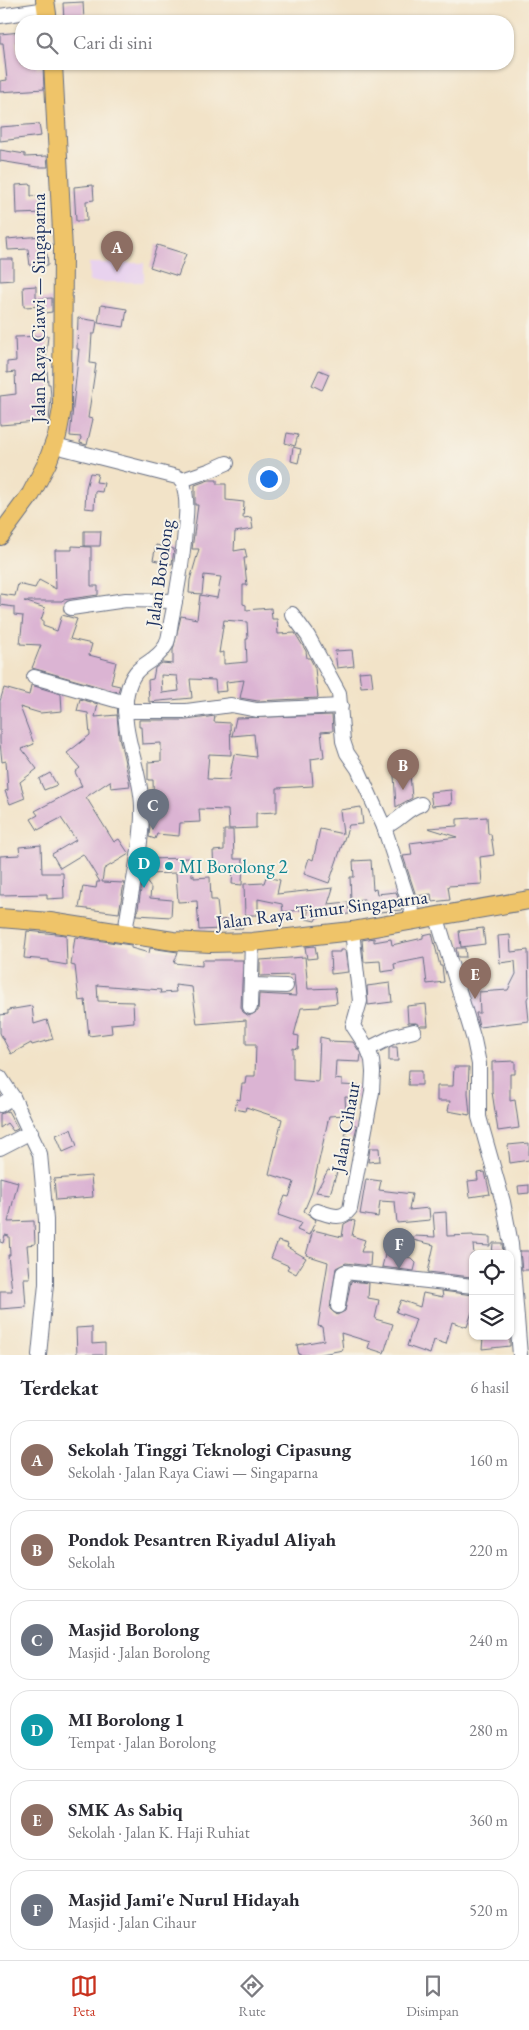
<!DOCTYPE html>
<html lang="id">
<meta charset="utf-8">
<style>
:root{--surface:#fff;--page:#f7f7f7;--text:#2b2b33;--muted:#7c7c81;--line:#e1e1e2;--accent:#c8321e}
body{margin:0;font-family:"EB Garamond",serif;background:var(--page);color:var(--text)}
.controls{position:absolute;right:15px;bottom:15px;display:grid;overflow:hidden;border-radius:10px;box-shadow:0 1px 4px #0004}
.controls button{width:45px;height:45px;display:grid;place-items:center;padding:0;border:0;border-bottom:1px solid var(--line);background:var(--surface);color:var(--text);font:25px sans-serif}
.you{position:absolute;left:268px;top:478px;width:18px;height:18px;margin:-12px;border:4px solid #fff;border-radius:50%;background:#1a73e8;box-shadow:0 0 0 8px #1a73e833}
.badge{display:grid;place-items:center;width:32px;height:32px;border-radius:50%;background:var(--accent);color:#fff;font-size:16px;font-weight:700}
.pin{position:absolute;translate:-50% -41px;filter:drop-shadow(0 1px 2px #0008)}
.pin::after{content:'';position:absolute;top:26px;width:18px;height:15px;background:inherit;clip-path:polygon(0 0,100% 0,50% 100%)}
.list{margin:0;padding:0;list-style:none}
h2{display:flex;justify-content:space-between;align-items:center;height:65px;margin:0;padding:0 20px;font-size:21px}
h2 small{font-size:16px;font-weight:400;color:var(--muted)}
.list li{display:grid;grid-template-columns:32px 1fr auto;gap:15px;align-items:center;box-sizing:border-box;height:80px;margin:0 10px 10px;padding:0 10px;border:1px solid var(--line);border-radius:20px}
.list b{display:block;font-size:19px;white-space:nowrap}
.list p{margin:0;font-size:16px;white-space:nowrap;color:var(--muted)}
.list em{font-size:16px;font-style:normal;color:var(--muted)}
.icon{flex:none;width:28px;height:28px;fill:none;stroke:currentColor;stroke-width:2;stroke-linecap:round;stroke-linejoin:round}
.map{position:relative;flex:none;width:529px;height:1355px;overflow:hidden}
.search{position:absolute;background:var(--surface);box-shadow:0 1px 4px #0004;left:15px;right:15px;top:15px;height:55px;display:flex;align-items:center;gap:12px;box-sizing:border-box;padding:0 18px;border-radius:20px;color:var(--muted);font-size:19px}
.sheet{height:605px;background:var(--surface)}
nav{display:flex;justify-content:space-around;align-items:center;box-sizing:border-box;height:70px;border-top:1px solid var(--line);background:var(--surface);font-size:14px;color:var(--muted)}
nav a{display:grid;justify-items:center;gap:2px}
nav .on{color:var(--accent)}
.map>svg:first-child{display:block}
.built{fill:#e8d2ee}
.building{fill:#dbb4d3;fill-rule:evenodd}
.lines{fill:none;stroke-linecap:round;stroke-linejoin:round}
.minor-casing{stroke:#666e83;stroke-width:16}
.major-casing{stroke:#666e83;stroke-width:20}
.minor{stroke:#fff;stroke-width:14}
.major{stroke:#efc469;stroke-width:18}
.culture-dot{fill:#0f9aa8;stroke:#f7f3e8;stroke-width:2}
.labels{text-anchor:middle;stroke-width:4;stroke-linejoin:round;paint-order:stroke}
.street-label{font-size:19px;fill:#1b2f5e;stroke:#f7f3e8}
.culture-label{font-size:19px;fill:#0d838f;stroke:#f7f3e8;text-anchor:start}
</style>
<div class="map">
<svg width="529" height="1355" viewBox="0 0 529 1355">
<rect width="100%" height="100%" fill="#f7f3e8"/>
<filter id="ink" filterUnits="userSpaceOnUse"><feTurbulence type="fractalNoise" baseFrequency=".02" numOctaves="2"/><feDisplacementMap in="SourceGraphic" scale="10" xChannelSelector="R" yChannelSelector="G"/><feConvolveMatrix kernelMatrix="1 2 1 2 8 2 1 2 1" color-interpolation-filters="sRGB"/></filter>
<filter id="wash" filterUnits="userSpaceOnUse"><feTurbulence type="fractalNoise" baseFrequency=".0096" numOctaves="4" result="noise"/><feDisplacementMap in="SourceGraphic" scale="20" xChannelSelector="R" yChannelSelector="G"/><feGaussianBlur stdDeviation="1.12" result="paint"/><feColorMatrix in="noise" values="0 0 0 0 0 0 0 0 0 0 0 0 0 0 0 0 0 1.4 0 .05"/><feComposite in="paint" operator="in"/></filter>
<g filter="url(#wash)">
<rect width="100%" height="100%" fill="#f2e3c8"/>
<g class="built">
<rect x="89" y="263" width="55" height="19"/>
<path d="M513 973 529 975V982L516 975 508 990 479 992 480 1005 525 1003 529 995V1019L527 1007 477 1013 478 1027 529 1021V1023L476 1030 470 991 505 987Z"/>
</g>
<g id="blocks">
<g class="building">
<path d="M83 2 84 21H64L63 3Z"/>
<path d="M21 32V40L16 41 18 56H21V64H37V68L43 67 44 89 0 92V81L7 80 3 43H0V34Z"/>
<path d="M39 124 41 136 0 141V127Z"/>
<path d="M0 150 25 154V157L47 156 48 167H37L0 161Z"/>
<path d="M31 184V196L42 195 44 213 17 214 16 185Z"/>
<path d="M93 185 94 200 86 201 87 221H76L74 187Z"/>
<path d="M42 236 44 254H47L48 265 30 266 28 249 8 250 7 239Z"/>
<path d="M157 245 186 254 178 276 150 267Z"/>
<path d="M0 259H13V280L0 281Z"/>
<path d="M36 286V299L52 298V312L44 313V306L24 307 23 287Z"/>
<path d="M101 305 127 309 124 327 98 323Z"/>
<path d="M78 318 97 321 95 334H92L90 363 96 364 88 418 93 419 87 445 80 443 81 437 70 436 79 349H77Z"/>
<path d="M48 336 46 354 48 384H50L51 397 49 421 0 425V396L16 394 15 372 7 373V362L16 361 15 337Z"/>
<path d="M319 370 329 374 322 390 312 385Z"/>
<path d="M287 433 298 435 295 446 285 443Z"/>
<path d="M293 447 301 449 298 463 291 461Z"/>
<path d="M90 473 98 474 96 482 104 483 102 492 95 491 94 509 85 508 86 488Z"/>
<path d="M209 480H217V484H226V500L244 502 243 518 251 517 253 529 235 532 234 551 245 549 247 558H244L247 585H243V604L246 605V610L271 608 272 619H277L278 634 295 633 306 651 307 658H310L315 668 318 698 258 701 240 698 244 680 226 682 227 691 216 692 215 680 190 679 192 698 149 702 148 680 153 679 155 668 162 663 173 664V650L181 616 197 619 200 595 217 598 221 577 204 575 202 594 189 593 190 580 199 549H192L198 505H195V485ZM224 620 247 622 248 639H246L247 662 224 664V652L219 653ZM161 675 177 676 179 691 162 693Z"/>
<path d="M84 531H101L100 546H84Z"/>
<path d="M156 545 174 549 172 564 153 560Z"/>
<path d="M72 546 91 547V586H98V595L63 600 62 601H24L45 608 41 620H43V626L57 631 62 615 77 619 70 639 92 644 89 655 116 662 111 684 120 686 118 692 32 668 41 645 20 644 23 616 14 615V607L0 605V594L15 596 18 584 35 588 39 580 56 589 55 550H72Z"/>
<path d="M352 650 354 666 337 668 335 651Z"/>
<path d="M371 671 373 686 361 687 359 672Z"/>
<path d="M31 685 61 694 62 711 40 713 20 707 34 744 22 749 37 769 20 782 25 798 10 804 5 791 8 790 6 761 2 762 0 743V701L4 688 29 695Z"/>
<path d="M80 699 98 704 95 717 117 715 119 737 128 775 130 786 111 788 110 781 86 797 114 842 119 839 129 854 104 869 102 882 124 883 119 913 79 908 83 886 96 888 97 882H100L83 854 60 868 52 854 76 840 61 818 38 830 31 819 38 815 35 811 82 786 75 772 80 768 67 753 90 735 88 713 77 711Z"/>
<path d="M332 715 333 731 321 732 324 757 311 759 313 786 277 788V812L256 813V828L229 829 228 810 199 809 200 822 180 823 179 836 157 834 155 839 149 837 150 824 154 813 153 780H148V762L161 761V743L142 744 141 727H139V720H187L215 716 214 722 230 723 231 755 209 754 207 779 229 780 234 754 256 757 254 734 232 736 236 718Z"/>
<path d="M50 773 57 785 44 790 39 779Z"/>
<path d="M410 774 412 798 396 807 394 775Z"/>
<path d="M451 790 452 804 432 806 430 792Z"/>
<path d="M361 807 363 824 349 825 329 883 304 874 309 858 313 860 320 829 343 834 340 810Z"/>
<path d="M487 817 488 834H491L494 855 480 857 482 884 448 886 450 900 432 902 431 894 416 896 403 856 412 855 410 843 457 837 428 828 457 826V819Z"/>
<path d="M224 830H233L234 859H243L242 885 232 884 233 869 214 871 213 851 224 850Z"/>
<path d="M41 845 42 873H63L64 898 47 899V894L0 895V856L20 855 19 847Z"/>
<path d="M191 858 192 876 194 875V878L210 877 211 900H217L219 920 242 918 243 928 199 930 197 901 178 902 176 873 146 874V859Z"/>
<path d="M371 860 373 890 376 889 377 894 396 892 402 910 379 912V904L365 906 364 899 351 900 350 877H354L353 861Z"/>
<path d="M143 877 151 888 150 898 172 900 171 917 137 915Z"/>
<path d="M266 877 280 880 277 894 333 888 328 904 348 902 349 914 317 917 315 921 306 919 309 909 283 912 282 904 258 899V915H245L244 884 264 883Z"/>
<path d="M483 928 485 944 461 947 459 931Z"/>
<path d="M27 931 66 935 67 965 49 962V960L24 958Z"/>
<path d="M432 933 440 966H442L444 982 427 984 424 958 394 964 395 970 381 972 380 961 364 962 362 940 374 938V942L391 939 392 945 423 938V935Z"/>
<path d="M510 935 511 952 528 950 529 995 527 999 529 1021 479 1027 476 1013H480L479 992 508 990 516 974 515 961 500 963 498 936Z"/>
<path d="M75 937 131 945V948L149 953 150 948 178 952 174 963 202 966V960H243L241 1007 243 1012 249 1016 258 1011 259 994 296 996 294 975 260 976V960L305 957 308 989 335 988 337 1003 320 1005V1007L301 1008 294 1035 299 1036 298 1049 293 1048V1080L318 1082 320 1037 329 1039V1041L353 1042 361 1054 360 1062 336 1061 335 1079 342 1080V1085L359 1086V1098L345 1097 346 1115 329 1116 312 1192 304 1211 316 1220 309 1235 297 1230 301 1223 278 1215 285 1196 289 1197 294 1182 269 1174 282 1119 246 1107 245 1111 235 1109 237 1099 240 1100 242 1084H245L246 1076H255L256 1044H246V1020L197 1024 192 987 175 985 176 992 160 993 161 990 97 985 98 1001 133 1002 134 1022 111 1024 112 1033 89 1036 85 1000 79 1001 75 966 71 965Z"/>
<path d="M315 946 317 958 307 959 305 947Z"/>
<path d="M456 948H465L466 957H458Z"/>
<path d="M340 950H345L348 972 331 974 330 952H340Z"/>
<path d="M390 983 392 1002 368 1005 367 986Z"/>
<path d="M426 1004 428 1026H421L416 1023H408L407 1006Z"/>
<path d="M32 1006 34 1024 47 1020 53 1039 32 1045 31 1043 11 1054 0 1033V1015L8 1014V1010Z"/>
<path d="M392 1047H397L398 1061H389V1048Z"/>
<path d="M515 1061V1074H510V1101L515 1100 519 1128 498 1131 492 1092V1062Z"/>
<path d="M454 1067H469L468 1093 470 1115 448 1111 450 1101H437V1086H453Z"/>
<path d="M409 1070H422V1085H408Z"/>
<path d="M8 1111 18 1129 13 1131 7 1123 0 1128V1114Z"/>
<path d="M352 1123 357 1126 354 1140 345 1135Z"/>
<path d="M71 1129 77 1146 63 1152 56 1135Z"/>
<path d="M529 1143V1160L510 1163 508 1145Z"/>
<path d="M370 1148H379L380 1161 368 1162Z"/>
<path d="M328 1170 337 1172 330 1194 316 1192Z"/>
<path d="M485 1172 490 1194 470 1197 468 1181 478 1180 477 1173Z"/>
<path d="M91 1176 93 1197 56 1200 54 1179Z"/>
<path d="M0 1177 18 1182 8 1222 34 1221 35 1244 27 1245 30 1278H24L26 1307 0 1309V1291H12L8 1255H10L9 1236 5 1235 3 1243 0 1242Z"/>
<path d="M366 1179 381 1181 379 1190 412 1194 409 1210 429 1208 430 1220 397 1223 395 1202 380 1201 378 1217 360 1214Z"/>
<path d="M529 1185V1193L519 1194 518 1186Z"/>
<path d="M446 1212 447 1236 473 1235V1236L490 1237V1246L473 1245 474 1254 471 1255V1277L428 1272 434 1245 413 1240 414 1236 435 1237 433 1213Z"/>
<path d="M351 1220 355 1221 352 1236 365 1240 361 1252H371L370 1266 346 1263 336 1268 330 1309 337 1315 345 1311 351 1281 369 1283 368 1298 379 1300 375 1319 393 1324 384 1353 368 1348 370 1342 341 1333 343 1350 316 1355H299L297 1345 324 1340 322 1327 318 1326 328 1262 306 1255 313 1230 342 1237 344 1224Z"/>
<path d="M278 1241 288 1244 287 1247 306 1258 296 1274 287 1269 289 1266 271 1258Z"/>
<path d="M493 1243H502L503 1254H492Z"/>
<path d="M386 1251 411 1258 416 1263 414 1271 382 1267Z"/>
<path d="M520 1251H529V1270H522Z"/>
<path d="M442 1291 473 1295V1309L467 1327 452 1322 446 1344 434 1340 430 1354 407 1346 416 1319 396 1312 401 1300 420 1307 423 1293 443 1297Z"/>
<path d="M92 1327V1344L105 1343V1355H77L76 1328Z"/>
<path d="M510 1336V1346L482 1349 483 1338Z"/>
</g>
</g>
</g>
<g filter="url(#ink)">
<use href="#blocks" fill-opacity="0" stroke="#666e83" stroke-width="1"/>
<g class="lines">
<defs>
<g id="minor">
<path d="M0 16 47 9"/>
<path d="M55 446 177 477 182 480C186 491 187 505 186 517 184 552 178 588 171 622 170 629 169 639 166 645 153 667 134 660 127 693 119 731 141 768 142 806 143 848 130 892 125 934"/>
<path d="M182 480 211 470 227 463"/>
<path d="M71 608 126 600 175 601"/>
<path d="M292 614 308 636 339 693 343 741 347 753 358 769 384 827 415 921"/>
<path d="M34 677 126 703"/>
<path d="M125 711H187L231 705 257 710 341 706"/>
<path d="M384 827C399 822 405 809 421 804"/>
<path d="M437 918 474 1040 479 1064V1117L503 1202 511 1244 520 1355"/>
<path d="M251 985 286 986"/>
<path d="M250 1007 252 942"/>
<path d="M368 1049 394 1036 414 1031"/>
<path d="M0 1077 13 1097 40 1154 46 1220V1284L39 1355"/>
<path d="M0 1105 13 1097"/>
<path d="M0 1148 31 1132"/>
<path d="M317 1211C330 1215 341 1221 350 1209L372 1092 373 1072 372 1060 368 1049 353 1026 360 1001 352 931"/>
<path d="M338 1306 343 1273 345 1272 473 1286"/>
</g>
<g id="major">
<path d="M45 0 48 21"/>
<path d="M0 536 31 494 47 463 57 436 62 409 63 250 53 64"/>
<path d="M0 918 50 922 173 941 210 943 252 942 352 931 529 900"/>
</g>
</defs>
<use href="#minor" class="minor-casing"/>
<use href="#major" class="major-casing"/>
<use href="#minor" class="minor"/>
<use href="#major" class="major"/>
</g>
</g>
<circle class="culture-dot" cx="169" cy="866" r="5"/>
<g class="labels">
<g class="street-label">
<text transform="translate(38 308) rotate(-90)" y="7">Jalan Raya Ciawi — Singaparna</text>
<text transform="translate(159 573) rotate(-82)" y="7">Jalan Borolong</text>
<text transform="translate(322 909) rotate(-7)" y="7">Jalan Raya Timur Singaparna</text>
<text transform="translate(345 1127) rotate(-80)" y="7">Jalan Cihaur</text>
</g>
<g class="culture-label">
<text x="179" y="873">MI Borolong 2</text>
</g>
</g>
</svg>
<div class="controls">
<button><svg class="icon" aria-label="locate" viewBox="0 0 24 24"><circle cx="12" cy="12" r="6"/><path d="M12 2v4M12 18v4M2 12h4M18 12h4"/></svg></button>
<button><svg class="icon" aria-label="layers" viewBox="0 0 24 24"><path d="M12 4l9 5-9 5-9-5zM3 14l9 5 9-5"/></svg></button>
</div>
<div class="you"></div>
<div class="pin badge" style="left:117px;top:272px;background:#8d6e63">A</div>
<div class="pin badge" style="left:403px;top:790px;background:#8d6e63">B</div>
<div class="pin badge" style="left:153px;top:830px;background:#6b7280">C</div>
<div class="pin badge" style="left:144px;top:888px;background:#0f9aa8">D</div>
<div class="pin badge" style="left:475px;top:999px;background:#8d6e63">E</div>
<div class="pin badge" style="left:399px;top:1269px;background:#6b7280">F</div>
<div class="search"><svg class="icon" aria-label="search" viewBox="0 0 24 24"><circle cx="10" cy="10" r="6"/><path d="M15 15l6 6"/></svg>Cari di sini</div>
</div>
<section class="sheet">
<h2>Terdekat<small>6 hasil</small></h2>
<ul class="list">
<li><span class="badge" style="background:#8d6e63">A</span><div><b>Sekolah Tinggi Teknologi Cipasung</b><p>Sekolah · Jalan Raya Ciawi — Singaparna</p></div><em>160 m</em></li>
<li><span class="badge" style="background:#8d6e63">B</span><div><b>Pondok Pesantren Riyadul Aliyah</b><p>Sekolah</p></div><em>220 m</em></li>
<li><span class="badge" style="background:#6b7280">C</span><div><b>Masjid Borolong</b><p>Masjid · Jalan Borolong</p></div><em>240 m</em></li>
<li><span class="badge" style="background:#0f9aa8">D</span><div><b>MI Borolong 1</b><p>Tempat · Jalan Borolong</p></div><em>280 m</em></li>
<li><span class="badge" style="background:#8d6e63">E</span><div><b>SMK As Sabiq</b><p>Sekolah · Jalan K. Haji Ruhiat</p></div><em>360 m</em></li>
<li><span class="badge" style="background:#6b7280">F</span><div><b>Masjid Jami'e Nurul Hidayah</b><p>Masjid · Jalan Cihaur</p></div><em>520 m</em></li>
</ul>
</section>
<nav>
<a class="on"><svg class="icon" aria-label="map" viewBox="0 0 24 24"><path d="M3 6l6-2 6 2 6-2v14l-6 2-6-2-6 2zM9 4v14M15 6v14"/></svg>Peta</a>
<a><svg class="icon" aria-label="directions" viewBox="0 0 24 24"><path d="M12 3l9 9-9 9-9-9zM9 14v-3h6M13 9l2 2-2 2"/></svg>Rute</a>
<a><svg class="icon" aria-label="saved" viewBox="0 0 24 24"><path d="M7 4h10v16l-5-4-5 4z"/></svg>Disimpan</a>
</nav>
